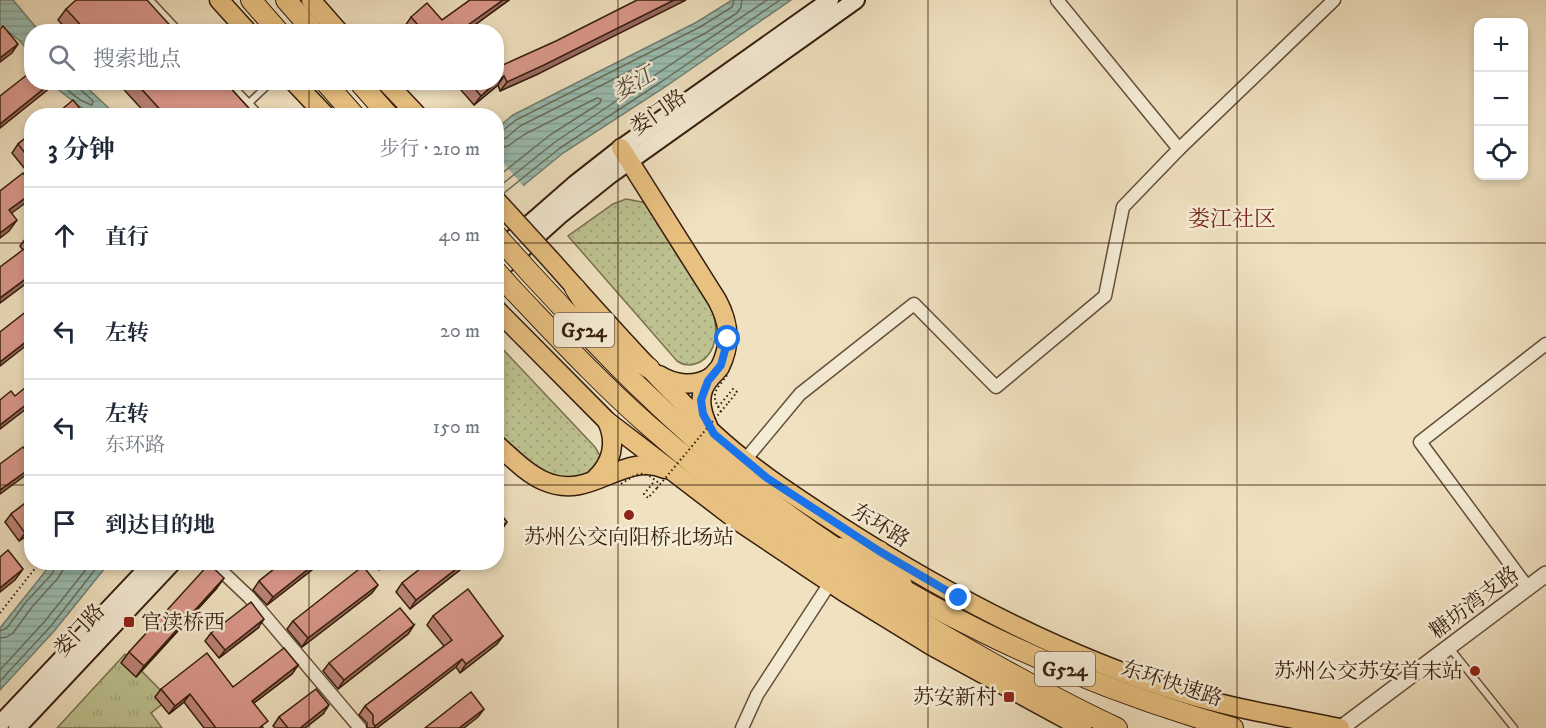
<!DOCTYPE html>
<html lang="zh">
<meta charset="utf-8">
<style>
:root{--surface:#fff;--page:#f6f6f7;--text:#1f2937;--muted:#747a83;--line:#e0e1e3}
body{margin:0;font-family:"IM FELL DW Pica","Noto Serif SC",serif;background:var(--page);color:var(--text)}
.controls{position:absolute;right:18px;top:18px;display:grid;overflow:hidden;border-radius:12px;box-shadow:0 3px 9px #0003}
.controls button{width:54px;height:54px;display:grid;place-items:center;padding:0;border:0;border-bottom:2px solid var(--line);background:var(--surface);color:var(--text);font:30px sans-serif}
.stop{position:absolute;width:18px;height:18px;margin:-14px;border:4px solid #1a73e8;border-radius:50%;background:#fff}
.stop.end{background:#1a73e8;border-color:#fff;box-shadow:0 2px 6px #0008}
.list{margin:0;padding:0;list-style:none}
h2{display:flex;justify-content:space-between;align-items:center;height:78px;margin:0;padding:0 24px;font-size:26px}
h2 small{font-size:20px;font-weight:400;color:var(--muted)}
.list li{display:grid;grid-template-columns:39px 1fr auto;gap:18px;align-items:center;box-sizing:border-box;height:96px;padding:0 24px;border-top:2px solid var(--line)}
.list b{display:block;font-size:22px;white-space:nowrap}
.list p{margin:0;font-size:20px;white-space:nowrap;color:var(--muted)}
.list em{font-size:20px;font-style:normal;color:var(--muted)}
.icon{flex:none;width:33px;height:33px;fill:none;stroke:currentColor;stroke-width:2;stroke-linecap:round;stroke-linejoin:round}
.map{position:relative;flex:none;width:1546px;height:728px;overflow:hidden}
.search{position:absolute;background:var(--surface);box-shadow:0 3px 9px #0003;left:24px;top:24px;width:480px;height:66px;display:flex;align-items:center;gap:15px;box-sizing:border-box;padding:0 21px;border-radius:24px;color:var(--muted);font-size:22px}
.panel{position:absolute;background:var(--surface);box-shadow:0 3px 9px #0003;left:24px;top:108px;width:480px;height:462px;border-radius:24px}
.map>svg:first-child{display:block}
.grass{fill:url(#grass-tufts);stroke:#79704e;stroke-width:1.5}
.park{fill:url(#park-dots);stroke:#79704e;stroke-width:1.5}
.water{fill:url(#water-rules);stroke:#727e70;stroke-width:1.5}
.pier{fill:#f0e1c0}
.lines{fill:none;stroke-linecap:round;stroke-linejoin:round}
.shore{stroke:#686e5f;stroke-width:1.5}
.service-casing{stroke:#644e39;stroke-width:9}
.minor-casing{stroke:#644e39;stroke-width:15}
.tertiary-casing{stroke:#644e39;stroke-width:18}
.secondary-casing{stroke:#351d0c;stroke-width:20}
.primary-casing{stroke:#351d0c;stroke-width:21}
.trunk-casing{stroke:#351d0c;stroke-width:22}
.path{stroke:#351d0c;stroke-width:2;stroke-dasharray:1.5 3;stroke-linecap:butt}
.service{stroke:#f5ecd6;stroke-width:6}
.minor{stroke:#f5ecd6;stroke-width:12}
.tertiary{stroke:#f5ecd6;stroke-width:15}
.secondary{stroke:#f5ecd6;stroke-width:16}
.primary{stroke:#e8c080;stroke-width:18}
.trunk{stroke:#e8c080;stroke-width:20}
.primary-bridge-casing{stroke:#351d0c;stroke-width:21;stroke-linecap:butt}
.trunk-bridge-casing{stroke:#351d0c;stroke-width:22;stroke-linecap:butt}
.path-bridge{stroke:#351d0c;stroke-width:2;stroke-dasharray:1.5 3;stroke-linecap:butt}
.primary-bridge{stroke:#e8c080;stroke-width:18}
.trunk-bridge{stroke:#e8c080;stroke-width:20}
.wall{fill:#bc8378;stroke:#351d0c;stroke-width:1.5}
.shaded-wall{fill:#996a62;stroke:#351d0c;stroke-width:1.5}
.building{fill:#db988c;stroke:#351d0c;stroke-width:1.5}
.route{stroke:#1a73e8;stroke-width:8}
.grid{fill:none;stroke:#351d0c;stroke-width:1.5;stroke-opacity:0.55}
.poi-dot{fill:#8f2418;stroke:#f5ecd6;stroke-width:2}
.labels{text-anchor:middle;stroke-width:5;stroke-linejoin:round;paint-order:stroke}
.shield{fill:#f5ecd6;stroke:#6f5b49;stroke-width:1.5}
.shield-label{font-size:20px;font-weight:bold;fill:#351d0c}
.street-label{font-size:21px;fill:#351d0c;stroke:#f5ecd6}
.poi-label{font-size:21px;fill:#351d0c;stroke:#f5ecd6;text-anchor:end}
.water-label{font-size:22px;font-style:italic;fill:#534d3e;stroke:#f5ecd6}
.neighbourhood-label{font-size:22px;fill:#7a1f14;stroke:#f5ecd6}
</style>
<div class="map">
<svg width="1546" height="728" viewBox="0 0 1546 728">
<defs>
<pattern id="grass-tufts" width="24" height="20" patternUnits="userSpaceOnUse" patternTransform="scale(1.5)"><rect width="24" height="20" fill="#bdc290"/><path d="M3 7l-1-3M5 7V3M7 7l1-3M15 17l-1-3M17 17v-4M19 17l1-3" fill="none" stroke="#a3a67b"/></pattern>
<pattern id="park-dots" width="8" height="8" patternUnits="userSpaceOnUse" patternTransform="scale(1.5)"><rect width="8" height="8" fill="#bdc290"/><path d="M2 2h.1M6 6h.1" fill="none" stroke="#a3a67b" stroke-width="1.8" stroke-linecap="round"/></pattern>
<pattern id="water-rules" width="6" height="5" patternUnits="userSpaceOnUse" patternTransform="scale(1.5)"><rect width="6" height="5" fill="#9abeb2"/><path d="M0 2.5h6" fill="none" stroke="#85a398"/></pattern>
</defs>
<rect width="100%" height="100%" fill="#f0e1c0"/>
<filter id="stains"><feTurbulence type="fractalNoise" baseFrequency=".00333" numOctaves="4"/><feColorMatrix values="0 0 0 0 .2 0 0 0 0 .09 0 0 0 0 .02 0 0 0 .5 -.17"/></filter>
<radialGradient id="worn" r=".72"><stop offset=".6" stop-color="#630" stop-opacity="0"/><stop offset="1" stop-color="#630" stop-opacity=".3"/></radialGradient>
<path class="grass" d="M125 654 169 699 151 713 162 728H57Z"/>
<g class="park">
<path d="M626 199 642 202 646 205 712 310C718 327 718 352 700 362 691 366 685 366 677 361L568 236 613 204Z"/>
<path d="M496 342 595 447 602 459 598 468 572 479H551L497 436Z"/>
</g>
<g class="water">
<path d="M0 0H13L39 31 32 32 31 54 20 41 0 25Z"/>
<path d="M732 0H791L665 87 563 153 497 207V128L513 115 697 22Z"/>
<path d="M53 83H82L116 115H91L60 91Z"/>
<path d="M52 563H109L55 630 0 690V628Z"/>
</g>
<path class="pier" d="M497 156 525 188 496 210Z"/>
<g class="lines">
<g class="shore">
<path d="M61 82C68 92 81 102 92 105L93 101 80 89 78 82"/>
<path d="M496 132 502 131 516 120 700 27 732 7 734 0"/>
<path d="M496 140 506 138 520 126 704 34 737 13 741 7 742 0"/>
<path d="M496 149 508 146 525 134 597 98 601 99 600 103 550 135 496 178"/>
<path d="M496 189 555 142 767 0"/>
<path d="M504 193 560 148 661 82 780 0"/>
<path d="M0 631 7 628 26 602 52 574 57 562"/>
<path d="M0 638 7 637 13 633 32 607 58 578 63 570 64 562"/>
<path d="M0 670 45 621 92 562"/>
<path d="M0 681 51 626 101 562"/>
</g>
<defs>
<g id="service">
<path d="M150 0 180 32"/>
<path d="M229 82 261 116"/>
<path d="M249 103 271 82"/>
<path d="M1449 647 1514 728"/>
</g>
<g id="minor">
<path d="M1057 0 1179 149"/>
<path d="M745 460 800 394 914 304 996 387 1105 296 1123 207 1179 149 1334 0"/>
<path d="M212 562 249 597 360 728"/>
<path d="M1528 588 1420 442 1546 344"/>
<path d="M742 728 757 695 830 583"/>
</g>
<path id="tertiary" d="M1341 728 1546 574"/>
<g id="secondary">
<path d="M496 253 575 184 621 148 830 0"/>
<path d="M496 273 559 216 610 175 856 0"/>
<path d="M0 724 153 562"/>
<path d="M17 728 173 562"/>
</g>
<g id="primary">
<path d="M219 0 248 32"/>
<path d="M311 0 339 32"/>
<path d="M294 82 326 116"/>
<path d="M386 82 418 116"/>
<path d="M621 148 717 300C729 322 732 343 720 367 717 371 714 374 711 377 697 392 700 409 708 426"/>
<path d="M550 259C589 303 629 348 671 391 686 405 699 421 714 434 753 470 796 497 840 526 947 595 1061 655 1183 693 1234 709 1287 717 1340 728"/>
<path d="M496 309 607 421 735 519 844 592 932 646 1082 728"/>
<path d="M659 375C675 385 695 387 711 377"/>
<path d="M496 444C511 457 526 473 544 481 592 502 621 451 665 469"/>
<path d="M595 479C612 463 617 443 607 421"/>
</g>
<g id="trunk">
<path d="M251 0 279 32"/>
<path d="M286 0 314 32"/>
<path d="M325 82 355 116"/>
<path d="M359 82 389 116"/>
<path d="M531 274C567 312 601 351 638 386 675 422 713 456 753 488 889 597 1067 682 1233 728"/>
<path d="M575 288 615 350"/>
<path d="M513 290C557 336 600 383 648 425 749 514 859 588 976 654 1022 680 1069 706 1117 728"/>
<path d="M606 339 649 368"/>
<path d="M838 548 879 551 902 585"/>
</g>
</defs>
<use href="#service" class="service-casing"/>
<use href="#minor" class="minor-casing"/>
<use href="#tertiary" class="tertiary-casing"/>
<use href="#secondary" class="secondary-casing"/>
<use href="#primary" class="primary-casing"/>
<use href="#trunk" class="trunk-casing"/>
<g class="path">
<path d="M718 407 733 389 737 392 728 403"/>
<path d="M653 483 644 494 648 498 657 488"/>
<path d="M0 613 40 562"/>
</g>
<use href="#service" class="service"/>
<use href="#minor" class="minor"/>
<use href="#tertiary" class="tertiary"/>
<use href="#secondary" class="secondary"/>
<use href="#primary" class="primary"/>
<use href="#trunk" class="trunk"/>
<defs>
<path id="primary-bridge" d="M496 200 550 259"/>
<g id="trunk-bridge">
<path d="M496 235 531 274"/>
<path d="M496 271 513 290"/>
</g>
</defs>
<use href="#primary-bridge" class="primary-bridge-casing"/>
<use href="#trunk-bridge" class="trunk-bridge-casing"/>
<g class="path-bridge">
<path d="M721 412C709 392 716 391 728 374"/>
<path d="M621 484C640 472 642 469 660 484"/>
<path d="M657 488 728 403"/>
</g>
<use href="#primary-bridge" class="primary-bridge"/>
<use href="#trunk-bridge" class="trunk-bridge"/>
</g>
<g class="wall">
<path d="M470 0H509L465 32H409L405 26 411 17 442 20Z"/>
<path d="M66 9 176 32H69L58 20Z"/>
<path d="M496 68 538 74 500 91 498 85 474 105 454 82H496Z"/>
<path d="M117 82H225L256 116H148Z"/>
<path d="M32 133V165L25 169 12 153 18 144Z"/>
<path d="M32 232V279L23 250 20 246 28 235Z"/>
<path d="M32 498V532L19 541 5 522 11 514Z"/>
<path d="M283 562H322L267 605 253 590 259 581Z"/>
<path d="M373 562H389L379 570Z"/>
<path d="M429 562H468L465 566 410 609 396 592 402 583Z"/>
<path d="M224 578 216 589 136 677 121 663 129 652Z"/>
<path d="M372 593 302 647 287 629 293 621Z"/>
<path d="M433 616 503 636 497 644 460 673 456 667 377 728H367V723L359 715 365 706 444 646 427 625Z"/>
<path d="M414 625 408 634 338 689 323 671 329 663Z"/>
<path d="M258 628 219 658 205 641 211 633Z"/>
<path d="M298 665 292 674 254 703 263 728H204L184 702 169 714 155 697 161 689 233 687Z"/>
<path d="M323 714 305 728H275L273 726 279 717Z"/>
</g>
<g class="shaded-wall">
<path d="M503 0H509L465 32H458Z"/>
<path d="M674 0H686L538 74 500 91 507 82Z"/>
<path d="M18 44 12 53 0 62V58Z"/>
<path d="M504 76 498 85 474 105 481 96Z"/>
<path d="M52 82H54L50 88 0 128V124Z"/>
<path d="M32 161V165L25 169Z"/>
<path d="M32 193V196L28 201 1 221 9 210Z"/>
<path d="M17 220 9 231 0 238V233Z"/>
<path d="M32 274V279L0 303V298Z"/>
<path d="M32 337V341L0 366V362Z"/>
<path d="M32 400 31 405 0 429V425Z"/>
<path d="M32 467V470L30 472 0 494V490Z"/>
<path d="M507 522 501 531 496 534V531Z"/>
<path d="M32 528V532L19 541 25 533Z"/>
<path d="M317 562H322L267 605 273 597Z"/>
<path d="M385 562H389L379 570Z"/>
<path d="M465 562H468L465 566 410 609 416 600Z"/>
<path d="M23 569 15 580 0 592V588Z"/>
<path d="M224 578 216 589 136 677 144 666Z"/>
<path d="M378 585 372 593 302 647 308 638Z"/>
<path d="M264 619 258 628 219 658 225 650Z"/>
<path d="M414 625 408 634 338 689 344 680Z"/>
<path d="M503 636 497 644 460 673 466 664Z"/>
<path d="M462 659 456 667 377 728H374L375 726Z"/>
<path d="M298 665 292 674 246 709 252 701Z"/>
<path d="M190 694 184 702 169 714 175 706Z"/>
<path d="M329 705 323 714 305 728H300Z"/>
<path d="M484 709 478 717 464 728H459Z"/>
</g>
<g class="building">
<path d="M76 0H147L176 32H87L66 9Z"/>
<path d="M470 0H503L458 32H424L411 17 427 3 442 20Z"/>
<path d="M637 0H674L544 65 507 82 504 76 496 82V68L556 41Z"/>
<path d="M3 26 18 44 0 58V29Z"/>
<path d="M32 71V82H52L0 124V96Z"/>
<path d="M135 82H225L256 116H166Z"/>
<path d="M469 82H496L481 96Z"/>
<path d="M73 100 86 116H54Z"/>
<path d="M32 133V161H31L18 144Z"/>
<path d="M23 173 32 184V193L9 210 17 220 0 233V191Z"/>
<path d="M32 232V240L28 235Z"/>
<path d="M32 243V274L0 298V267Z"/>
<path d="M32 307V337L0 362V332Z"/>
<path d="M32 382V400L0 425V400L11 391 15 396Z"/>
<path d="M23 447 32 458V467L0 490V464Z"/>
<path d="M32 498V528L25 533 11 514Z"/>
<path d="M496 508 507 522 496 531Z"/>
<path d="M8 550 23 569 0 588V557Z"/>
<path d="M283 562H317L273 597 259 581Z"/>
<path d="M429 562H465L416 600 402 583Z"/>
<path d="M209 564 224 578 144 666 129 652Z"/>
<path d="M363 566 378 585 308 638 293 621Z"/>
<path d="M468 589 503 636 466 664 462 659 375 726 373 723V715L365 706 452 640 433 616Z"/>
<path d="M251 602 264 619 225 650 211 633Z"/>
<path d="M400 608 414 625 344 680 329 663Z"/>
<path d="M284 648 298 665 252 701 268 721 259 728H216L190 694 175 706 161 689 207 653 233 687Z"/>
<path d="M316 689 329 705 300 728H288L279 717Z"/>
<path d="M471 692 484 709 459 728H425Z"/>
</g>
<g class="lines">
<path class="route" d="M728 339 721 365 708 381 701 400 703 414 714 434 767 478 879 551 959 598"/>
</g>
<path class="grid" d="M309 0V32M618 0V728M928 0V728M1237 0V728M309 82V116M0 243H32M496 243H1546M0 485H32M496 485H1546M309 562V728"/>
<g class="poi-dot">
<circle cx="629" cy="515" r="6"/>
<rect x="123" y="616" width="12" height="12" rx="3"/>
<circle cx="1475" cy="671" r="6"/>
<rect x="1003" y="691" width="12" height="12" rx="3"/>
</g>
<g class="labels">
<g class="shield">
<rect x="554" y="313" width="60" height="34" rx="4.5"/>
<rect x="1035" y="652" width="60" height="34" rx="4.5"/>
</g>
<g class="shield-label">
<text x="584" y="337">G524</text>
<text x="1065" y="676">G524</text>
</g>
<g class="street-label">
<text transform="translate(658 112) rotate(-35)" y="7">娄门路</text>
<text transform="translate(881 525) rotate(32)" y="7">东环路</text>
<text transform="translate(1474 602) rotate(-37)" y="7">糖坊湾支路</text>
<text transform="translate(79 630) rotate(-47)" y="7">娄门路</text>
<text transform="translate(1172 683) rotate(18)" y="7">东环快速路</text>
</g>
<g class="poi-label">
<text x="629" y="544" text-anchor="middle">苏州公交向阳桥北场站</text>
<text x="141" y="629" text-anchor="start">官渎桥西</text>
<text x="1463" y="678">苏州公交苏安首末站</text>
<text x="997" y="704">苏安新村</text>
</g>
<g class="water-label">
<text transform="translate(633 83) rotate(-30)" y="8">娄江</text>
</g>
<g class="neighbourhood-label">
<text x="1232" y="226">娄江社区</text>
</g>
</g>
<rect width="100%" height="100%" filter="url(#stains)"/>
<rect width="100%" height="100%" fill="url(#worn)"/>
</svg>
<div class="controls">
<button>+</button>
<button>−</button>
<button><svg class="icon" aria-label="locate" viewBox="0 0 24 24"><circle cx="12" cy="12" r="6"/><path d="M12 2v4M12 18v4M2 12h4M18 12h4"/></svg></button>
</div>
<div class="stop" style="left:728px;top:339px"></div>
<div class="stop end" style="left:959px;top:598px"></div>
<div class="search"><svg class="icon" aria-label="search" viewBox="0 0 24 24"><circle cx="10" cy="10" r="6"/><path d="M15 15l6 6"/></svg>搜索地点</div>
<section class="panel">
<h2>3 分钟<small>步行 · 210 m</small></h2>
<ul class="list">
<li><svg class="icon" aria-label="ahead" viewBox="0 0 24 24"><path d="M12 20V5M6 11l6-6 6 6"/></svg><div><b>直行</b></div><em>40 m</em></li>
<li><svg class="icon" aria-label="left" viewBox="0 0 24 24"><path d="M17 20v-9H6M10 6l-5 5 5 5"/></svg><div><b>左转</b></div><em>20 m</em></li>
<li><svg class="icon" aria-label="left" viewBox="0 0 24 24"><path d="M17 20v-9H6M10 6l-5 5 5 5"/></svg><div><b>左转</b><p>东环路</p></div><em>150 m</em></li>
<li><svg class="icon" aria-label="arrive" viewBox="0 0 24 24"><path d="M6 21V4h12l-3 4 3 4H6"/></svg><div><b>到达目的地</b></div></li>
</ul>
</section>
</div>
